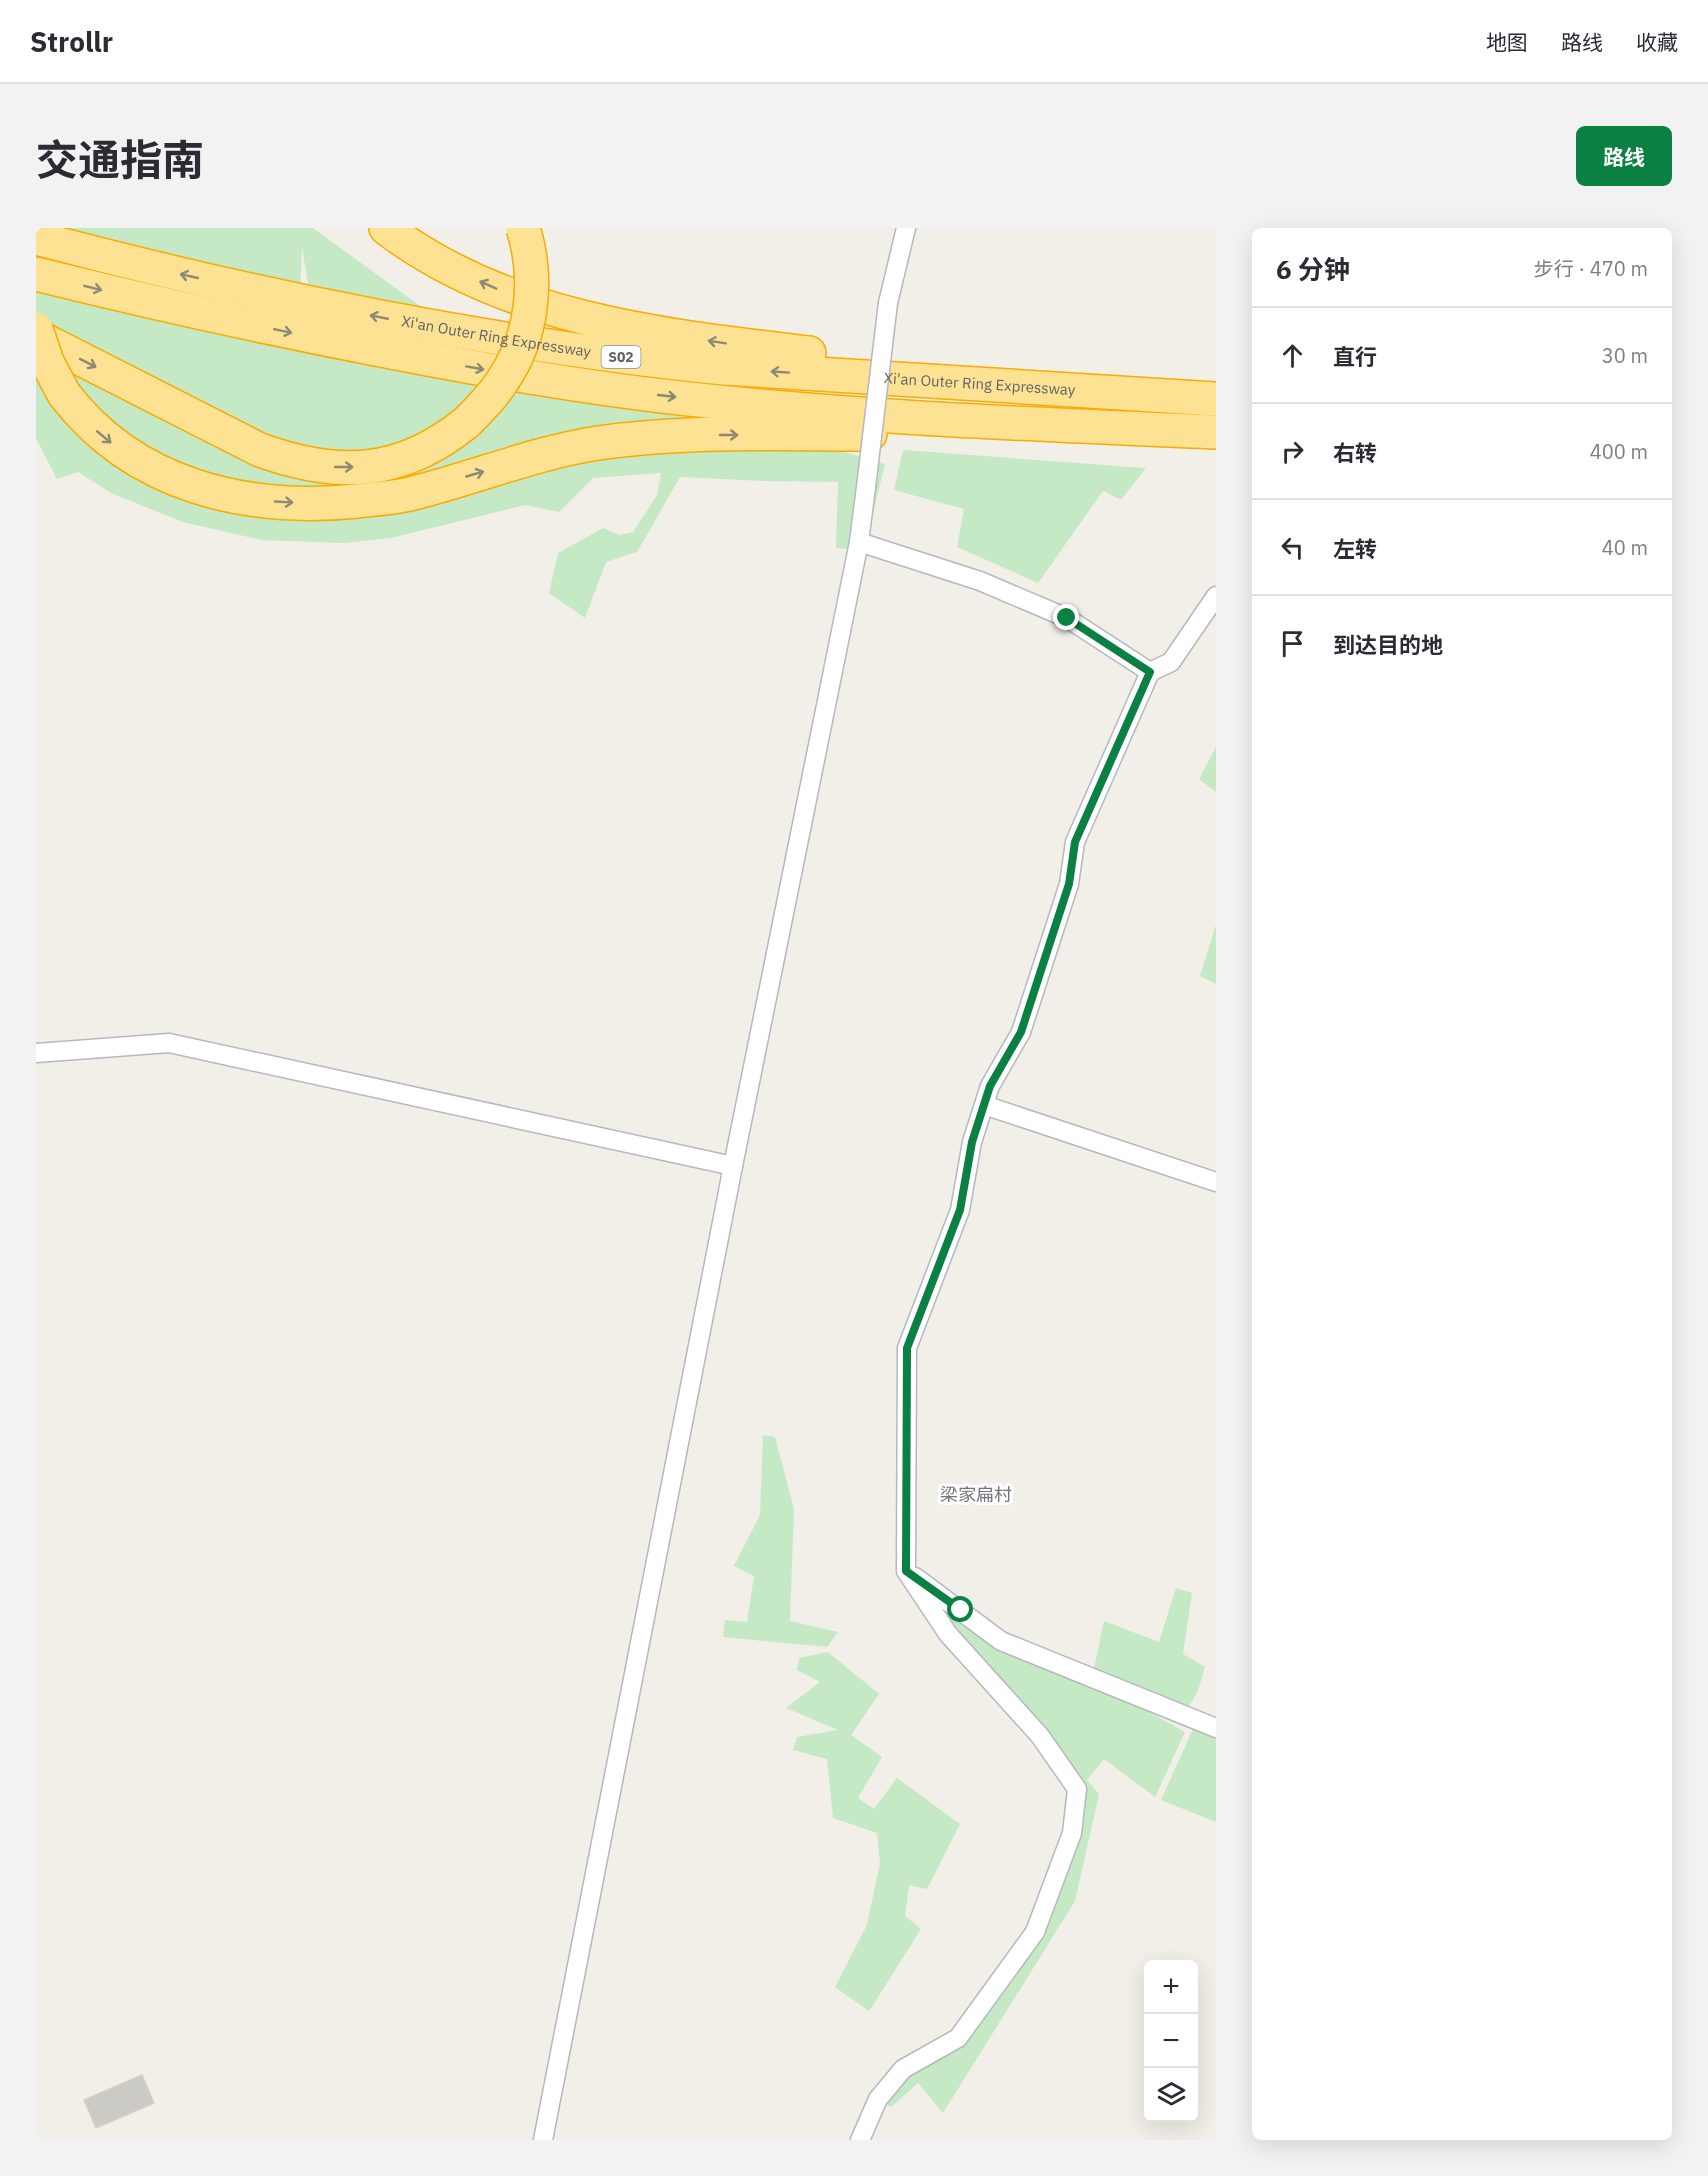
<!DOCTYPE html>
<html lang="zh">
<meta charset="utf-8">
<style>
:root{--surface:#fff;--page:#f2f2f3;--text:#2b2b33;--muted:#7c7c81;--line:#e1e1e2;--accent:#0b8043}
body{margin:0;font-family:"IBM Plex Sans","Noto Sans SC",sans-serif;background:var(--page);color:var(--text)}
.controls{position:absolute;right:18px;bottom:18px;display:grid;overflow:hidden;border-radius:9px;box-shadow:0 6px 24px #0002}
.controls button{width:54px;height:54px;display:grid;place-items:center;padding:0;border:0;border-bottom:2px solid var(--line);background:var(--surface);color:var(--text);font:30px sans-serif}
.stop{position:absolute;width:18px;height:18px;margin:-14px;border:4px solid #0b8043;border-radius:50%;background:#fff}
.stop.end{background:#0b8043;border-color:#fff;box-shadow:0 2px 6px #0008}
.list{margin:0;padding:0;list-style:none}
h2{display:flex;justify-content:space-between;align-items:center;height:78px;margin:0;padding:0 24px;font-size:26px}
h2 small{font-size:20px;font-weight:400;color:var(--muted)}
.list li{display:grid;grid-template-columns:39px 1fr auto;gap:18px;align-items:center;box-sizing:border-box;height:96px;padding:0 24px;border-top:2px solid var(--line)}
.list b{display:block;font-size:22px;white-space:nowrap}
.list em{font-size:20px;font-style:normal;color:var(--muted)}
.icon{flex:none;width:33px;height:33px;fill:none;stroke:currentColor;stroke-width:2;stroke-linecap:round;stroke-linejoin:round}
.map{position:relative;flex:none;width:1180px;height:1912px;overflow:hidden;border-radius:9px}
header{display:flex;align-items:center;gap:36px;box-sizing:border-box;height:84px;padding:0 30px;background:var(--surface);border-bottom:2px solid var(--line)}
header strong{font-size:28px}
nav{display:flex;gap:33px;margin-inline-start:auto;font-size:21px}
.intro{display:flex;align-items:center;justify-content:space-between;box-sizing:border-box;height:144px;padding:0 36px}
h1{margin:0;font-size:42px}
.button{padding:15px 27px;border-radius:9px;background:var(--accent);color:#fff;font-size:21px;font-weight:700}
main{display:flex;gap:36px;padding:0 36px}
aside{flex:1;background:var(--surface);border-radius:9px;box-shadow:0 6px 24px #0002}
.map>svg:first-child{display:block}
.green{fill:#c5e8c5}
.building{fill:#cccac5;stroke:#d6d1c6;stroke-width:1.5}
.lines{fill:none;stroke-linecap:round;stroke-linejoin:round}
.minor-casing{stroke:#b5b8bc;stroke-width:21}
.motorway-casing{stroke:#f9ab00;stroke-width:36}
.minor{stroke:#fff;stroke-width:18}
.motorway{stroke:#fde293;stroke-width:33}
.minor-bridge-casing{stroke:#b5b8bc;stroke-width:21;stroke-linecap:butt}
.motorway-bridge-casing{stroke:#f9ab00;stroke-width:36;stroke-linecap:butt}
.minor-bridge{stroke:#fff;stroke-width:18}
.motorway-bridge{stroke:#fde293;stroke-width:33}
.oneway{stroke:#8e8975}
.route{stroke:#0b8043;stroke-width:8}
.labels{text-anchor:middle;stroke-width:6;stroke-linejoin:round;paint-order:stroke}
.shield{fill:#fff;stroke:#8f9295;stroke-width:1.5}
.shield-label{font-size:14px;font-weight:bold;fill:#5f6368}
.street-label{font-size:15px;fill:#5f6368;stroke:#fff}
.quarter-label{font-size:18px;fill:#70757a;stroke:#fff}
</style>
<header>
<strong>Strollr</strong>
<nav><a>地图</a><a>路线</a><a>收藏</a></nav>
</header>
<div class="intro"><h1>交通指南</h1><a class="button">路线</a></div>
<main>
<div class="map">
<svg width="1180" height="1912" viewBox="0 0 1180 1912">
<rect width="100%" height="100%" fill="#f1efe8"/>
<g class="green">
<path d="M0 0H277L406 94 272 56 266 19 264 63 849 236 828 323 800 320 802 254 727 253 644 249 601 324 570 334 549 390 513 365 522 325 567 300 583 307 597 304 621 267 625 245 557 250 523 284 489 277 355 310 307 315 225 312 147 294 75 265 42 244 21 251 0 210Z"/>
<path d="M867 222 1109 240H1110L1085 272 1067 263 1002 355 921 319 928 281 858 262Z"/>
<path d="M1180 519V564L1163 551Z"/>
<path d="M1180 697V756L1164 748Z"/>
<path d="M727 1207 739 1209 758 1281 754 1393 802 1404 791 1419 687 1409 689 1392 711 1394 718 1348 698 1338 724 1287Z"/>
<path d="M880 1356 964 1418 1037 1442 1149 1504 1119 1569 1068 1531 1051 1552 1063 1566 1039 1673 907 1885 882 1855 855 1879 840 1872 943 1795 974 1755 1013 1686 1042 1584 1023 1529Z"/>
<path d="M1140 1360 1156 1365 1147 1426 1169 1439 1162 1462 1145 1493 1058 1441 1068 1393 1123 1414Z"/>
<path d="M792 1424 843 1466 815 1507 846 1529 822 1570 838 1581 861 1550 924 1596 891 1661 873 1657 869 1688 885 1701 833 1783 799 1759 831 1697 844 1635 841 1605 797 1590 791 1531 757 1522 761 1509 802 1502 750 1480 784 1454 761 1442 763 1430Z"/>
<path d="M1157 1501 1180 1511V1594L1125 1572Z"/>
</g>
<path class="building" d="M106 1847 118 1875 60 1900 48 1872Z"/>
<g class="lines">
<defs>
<g id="minor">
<path d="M852 75 870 0"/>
<path d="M823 314 944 353 1031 390 1114 444"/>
<path d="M0 825 133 815 697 938"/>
<path d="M948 877 1180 954"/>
<path d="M879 1349 965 1413 1180 1500"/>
<path d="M507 1912 697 938 823 314 830 259"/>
<path d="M824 1912 842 1871 867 1841 922 1810 999 1704 1036 1605 1041 1561 1004 1508 912 1406 870 1343 871 1120 924 982 936 914 954 858 985 804 1033 656 1039 614 1114 444 1135 434 1180 368"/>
</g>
<g id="motorway">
<path d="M350 0C471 92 628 108 773 125"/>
<path id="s1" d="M0 10C162 53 327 89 494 115 558 125 622 134 687 140L1180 171"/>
<path d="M0 46C113 74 226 99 340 121 432 139 524 156 618 167 804 189 992 196 1180 204"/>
<path d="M0 108 224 222C302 250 365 248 431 194"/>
<path d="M28 166C98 258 210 284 321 273 339 271 357 270 374 266 438 250 498 225 562 215 652 202 744 206 834 206"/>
</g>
</defs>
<use href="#minor" class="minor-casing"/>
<use href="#motorway" class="motorway-casing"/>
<use href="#minor" class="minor"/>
<use href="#motorway" class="motorway"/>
<defs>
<path id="minor-bridge" d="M830 259 852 75"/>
<g id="motorway-bridge">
<path d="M0 101 11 134 28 166"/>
<path d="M431 194C444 181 457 168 467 152 497 108 503 50 487 0"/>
</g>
</defs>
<use href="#minor-bridge" class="minor-bridge-casing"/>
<use href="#motorway-bridge" class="motorway-bridge-casing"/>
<use href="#minor-bridge" class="minor-bridge"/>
<use href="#motorway-bridge" class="motorway-bridge"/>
</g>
<defs><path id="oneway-shaft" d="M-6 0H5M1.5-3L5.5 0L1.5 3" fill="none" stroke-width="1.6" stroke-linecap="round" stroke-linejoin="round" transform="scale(1.5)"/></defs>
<g class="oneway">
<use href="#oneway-shaft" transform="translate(153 48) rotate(-167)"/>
<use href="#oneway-shaft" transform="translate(452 57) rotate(-156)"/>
<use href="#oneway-shaft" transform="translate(57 60) rotate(14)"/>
<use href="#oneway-shaft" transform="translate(343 89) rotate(-169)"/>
<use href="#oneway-shaft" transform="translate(247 103) rotate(12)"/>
<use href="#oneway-shaft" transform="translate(681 114) rotate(-171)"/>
<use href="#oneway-shaft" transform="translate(52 135) rotate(27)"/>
<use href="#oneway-shaft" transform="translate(439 140) rotate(10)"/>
<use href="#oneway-shaft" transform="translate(744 144) rotate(-176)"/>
<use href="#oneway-shaft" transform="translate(631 168) rotate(6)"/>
<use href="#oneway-shaft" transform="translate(693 207)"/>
<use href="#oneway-shaft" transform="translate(68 209) rotate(40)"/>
<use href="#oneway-shaft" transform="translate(308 239)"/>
<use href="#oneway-shaft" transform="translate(439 246) rotate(-16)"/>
<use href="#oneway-shaft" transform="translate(248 274) rotate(3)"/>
</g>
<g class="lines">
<path class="route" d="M925 1382 870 1343 871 1120 924 982 936 914 954 858 985 804 1033 656 1039 614 1114 444 1031 390"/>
</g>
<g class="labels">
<rect class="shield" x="565.5" y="118" width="39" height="22" rx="4.5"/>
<g class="shield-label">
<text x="585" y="134">S02</text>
</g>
<g class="street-label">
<text dy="5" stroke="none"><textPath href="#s1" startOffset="471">Xi'an Outer Ring Expressway</textPath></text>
<text dy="5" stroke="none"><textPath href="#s1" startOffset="957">Xi'an Outer Ring Expressway</textPath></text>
</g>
<g class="quarter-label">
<text x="940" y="1273">梁家扁村</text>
</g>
</g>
</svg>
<div class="controls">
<button>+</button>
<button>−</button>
<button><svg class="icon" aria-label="layers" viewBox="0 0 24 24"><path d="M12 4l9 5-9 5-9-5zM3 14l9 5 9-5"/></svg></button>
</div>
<div class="stop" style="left:925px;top:1382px"></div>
<div class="stop end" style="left:1031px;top:390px"></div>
</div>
<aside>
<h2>6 分钟<small>步行 · 470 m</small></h2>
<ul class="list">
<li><svg class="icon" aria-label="ahead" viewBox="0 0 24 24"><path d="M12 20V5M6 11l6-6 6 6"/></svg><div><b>直行</b></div><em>30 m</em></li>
<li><svg class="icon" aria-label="right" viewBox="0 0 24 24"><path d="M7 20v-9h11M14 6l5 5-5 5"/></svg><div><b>右转</b></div><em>400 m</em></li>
<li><svg class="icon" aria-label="left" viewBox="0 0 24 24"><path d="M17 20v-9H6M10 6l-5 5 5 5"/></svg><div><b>左转</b></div><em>40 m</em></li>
<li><svg class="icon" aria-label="arrive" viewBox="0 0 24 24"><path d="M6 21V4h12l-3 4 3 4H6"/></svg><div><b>到达目的地</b></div></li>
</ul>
</aside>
</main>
